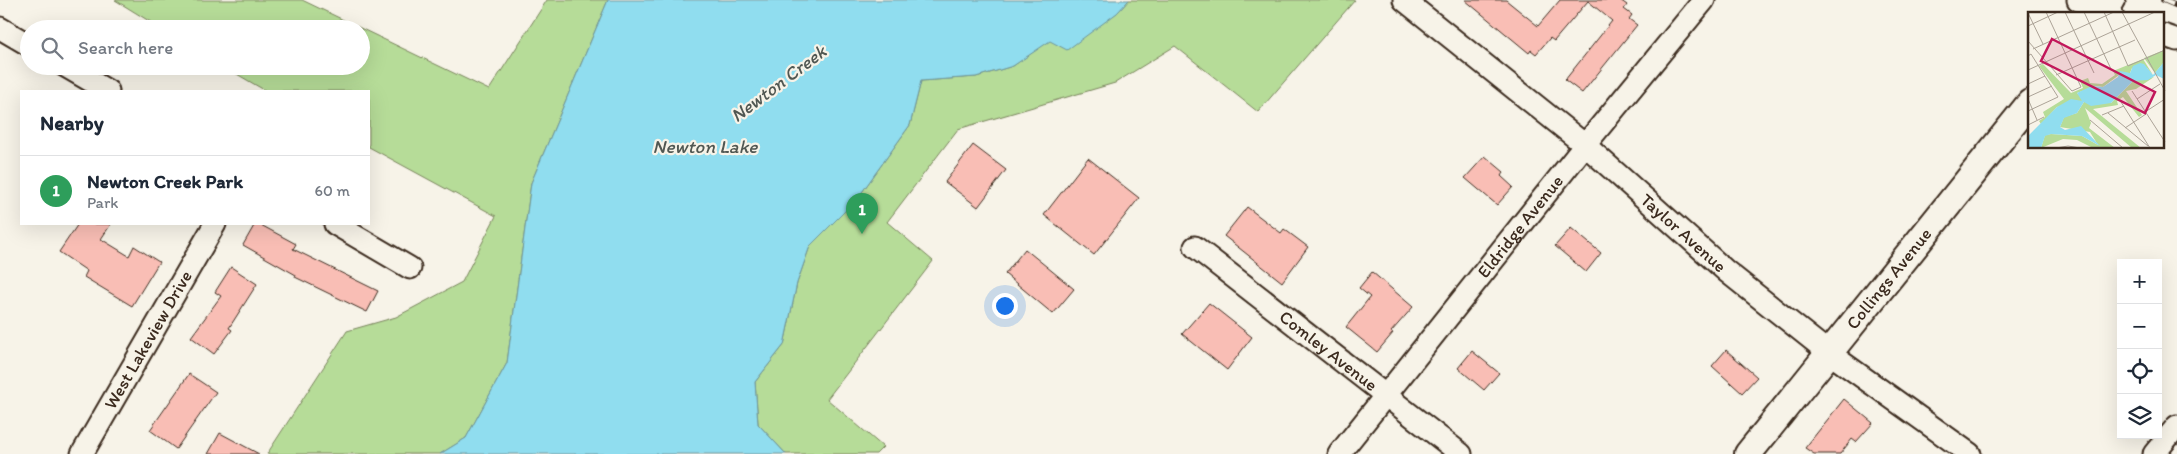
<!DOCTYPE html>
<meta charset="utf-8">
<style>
:root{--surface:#fff;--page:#f2f2f3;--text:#1f2937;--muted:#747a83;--line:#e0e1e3;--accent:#3b2a1e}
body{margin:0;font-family:Itim,sans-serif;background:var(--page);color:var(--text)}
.controls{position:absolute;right:15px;bottom:15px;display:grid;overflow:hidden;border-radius:0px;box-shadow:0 5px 20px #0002}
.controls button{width:45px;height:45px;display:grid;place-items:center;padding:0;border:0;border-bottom:1px solid var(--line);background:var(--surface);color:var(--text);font:25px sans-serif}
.you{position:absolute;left:1004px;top:305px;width:18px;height:18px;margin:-12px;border:4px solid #fff;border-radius:50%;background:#1a73e8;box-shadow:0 0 0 8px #1a73e833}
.badge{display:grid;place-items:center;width:32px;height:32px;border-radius:50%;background:var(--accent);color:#fff;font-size:16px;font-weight:700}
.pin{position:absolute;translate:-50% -41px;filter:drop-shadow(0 1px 2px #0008)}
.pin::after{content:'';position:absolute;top:26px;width:18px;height:15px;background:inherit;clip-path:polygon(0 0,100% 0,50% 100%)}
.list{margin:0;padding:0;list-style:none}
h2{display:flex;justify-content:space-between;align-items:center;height:65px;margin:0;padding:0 20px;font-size:21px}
h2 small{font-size:16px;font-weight:400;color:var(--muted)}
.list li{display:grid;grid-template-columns:32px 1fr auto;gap:15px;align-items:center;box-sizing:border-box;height:70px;padding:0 20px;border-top:1px solid var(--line)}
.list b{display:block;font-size:19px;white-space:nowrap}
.list p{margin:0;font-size:16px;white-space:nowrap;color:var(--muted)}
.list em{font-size:16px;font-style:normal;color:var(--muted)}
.icon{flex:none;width:28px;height:28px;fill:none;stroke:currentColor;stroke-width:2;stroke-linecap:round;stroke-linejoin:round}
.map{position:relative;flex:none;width:2177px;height:454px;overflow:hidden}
.search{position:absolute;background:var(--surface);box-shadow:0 5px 20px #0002;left:20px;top:20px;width:350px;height:55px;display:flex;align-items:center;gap:12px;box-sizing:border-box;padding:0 18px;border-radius:28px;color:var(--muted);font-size:19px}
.panel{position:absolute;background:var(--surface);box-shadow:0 5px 20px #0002;left:20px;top:90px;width:350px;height:135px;border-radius:0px}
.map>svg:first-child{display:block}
.green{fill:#b6dc98;stroke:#78835b}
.water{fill:#90ddef;stroke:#6e959b}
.building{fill:#f9beb5;stroke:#3b2a1e}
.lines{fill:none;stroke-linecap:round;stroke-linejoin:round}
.minor-casing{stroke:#3b2a1e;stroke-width:25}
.major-casing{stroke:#3b2a1e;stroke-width:30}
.minor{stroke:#f7f3e8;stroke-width:21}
.major{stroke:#f7f3e8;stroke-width:26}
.rail-casing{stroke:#3b2a1e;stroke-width:5.5}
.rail{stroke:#f7f3e8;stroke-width:4;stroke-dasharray:11;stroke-linecap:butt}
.labels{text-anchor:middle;stroke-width:4.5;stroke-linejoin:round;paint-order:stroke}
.street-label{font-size:18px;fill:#3b2a1e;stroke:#f7f3e8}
.water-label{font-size:19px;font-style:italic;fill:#505752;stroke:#f7f3e8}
.inset-road{fill:none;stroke:#aca397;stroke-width:1}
.view{fill:#c2185b;fill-opacity:0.15;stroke:#c2185b;stroke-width:2.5}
.inset-edge{fill:none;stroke:#3b2a1e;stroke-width:2.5}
</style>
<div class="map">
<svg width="2177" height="454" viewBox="0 0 2177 454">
<rect width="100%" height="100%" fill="#f7f3e8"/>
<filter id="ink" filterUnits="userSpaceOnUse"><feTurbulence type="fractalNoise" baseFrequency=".02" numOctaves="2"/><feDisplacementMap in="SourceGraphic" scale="10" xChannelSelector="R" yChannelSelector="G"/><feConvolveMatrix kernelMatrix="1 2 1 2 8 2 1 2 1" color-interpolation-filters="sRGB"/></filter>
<g filter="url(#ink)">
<g class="green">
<path d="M115 0H302L489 90 547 0H608L531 183 507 363 466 438 440 454H267L347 331 396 317 462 282 496 216 369 147V91H266L223 66H361V29H162Z"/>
<path d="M1129 0H1355L1258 112 1175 46 1115 83 958 129 887 222 933 261 827 399 883 447 876 454H786L758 424 755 382 784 345 797 283 810 246 857 199 910 125 921 81 976 77 1013 66 1050 40 1117 13Z"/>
</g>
<path class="water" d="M608 0H1129L1117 13 1067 50 1050 41 1013 66 976 77 921 81 910 125 857 199 810 246 797 283 784 345 755 382 758 424 786 454H440L466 438 507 363 531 183Z"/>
<g class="building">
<path d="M1465 0H1506L1538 26 1560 0H1620L1627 5 1624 9 1632 15 1629 19 1637 25 1582 93 1565 80 1612 21 1588 1 1554 41 1550 38 1536 54 1531 50 1529 53Z"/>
<path d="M973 145 1006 170 978 207 945 182Z"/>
<path d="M1485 156 1504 172 1501 176 1513 187 1497 205 1465 178Z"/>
<path d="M1088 158 1139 198 1094 255 1044 215Z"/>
<path d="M1247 207 1281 233 1284 229 1308 247 1282 282 1224 236Z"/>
<path d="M78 224H111L101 239 129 256 134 246 159 262 132 306 84 277 87 271 59 252Z"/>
<path d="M255 224H259L296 244 293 249 378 291 367 312 295 277 296 275 243 245Z"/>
<path d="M1571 228 1601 253 1586 272 1555 246Z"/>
<path d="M1025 249 1074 289 1053 314 1005 274Z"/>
<path d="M231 267 257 284 229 328 232 330 214 354 191 337 221 296 215 292Z"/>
<path d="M1372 272 1413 307 1391 332 1393 333 1377 352 1346 327 1370 297 1359 288Z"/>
<path d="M1209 303 1252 337 1227 370 1182 334Z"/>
<path d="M1726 350 1757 377 1742 393 1712 366Z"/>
<path d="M1472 351 1499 373 1484 390 1458 368Z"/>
<path d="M189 374 216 392 176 449 150 430Z"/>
<path d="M1844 399 1873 423 1856 442 1852 439 1840 454H1814L1805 448Z"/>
<path d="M220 433 259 454H208Z"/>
</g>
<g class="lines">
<defs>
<g id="minor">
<path id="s1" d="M1404 0 1585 145 1726 271 1829 353 1970 454"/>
<path d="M2078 0 2112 14"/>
<path d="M0 28 29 45"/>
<path d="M2163 35 2177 40"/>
<path d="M65 66 108 91"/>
<path d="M335 224 410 268"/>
<path id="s2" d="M1195 247 1461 454"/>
<path id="s3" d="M82 454 215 224"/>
<path id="s4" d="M1339 454 1585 145 1704 0"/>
<path d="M2154 454 2177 426"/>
</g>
<g id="major">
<path d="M2101 14 2112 0"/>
<path id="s5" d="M1748 454 2030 103"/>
</g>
</defs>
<use href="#minor" class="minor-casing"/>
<use href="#major" class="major-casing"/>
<use href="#minor" class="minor"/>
<use href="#major" class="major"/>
<defs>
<path id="rail" d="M2163 0 2177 6"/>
</defs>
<use href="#rail" class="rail-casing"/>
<use href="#rail" class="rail"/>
</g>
</g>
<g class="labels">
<g class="street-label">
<text dy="6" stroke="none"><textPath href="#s4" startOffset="291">Eldridge Avenue</textPath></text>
<text dy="6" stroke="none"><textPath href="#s1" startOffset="364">Taylor Avenue</textPath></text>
<text dy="6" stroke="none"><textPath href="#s5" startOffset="225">Collings Avenue</textPath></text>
<text dy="6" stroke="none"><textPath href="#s3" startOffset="132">West Lakeview Drive</textPath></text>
<text dy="6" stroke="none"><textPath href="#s2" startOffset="169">Comley Avenue</textPath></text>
</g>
<g class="water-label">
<text transform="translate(778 83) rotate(-37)" y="7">Newton Creek</text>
<text x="705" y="153">Newton Lake</text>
</g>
</g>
<g transform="translate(2028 12)">
<rect width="136" height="136" fill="#f7f3e8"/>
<path d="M136 38V50L127 61 116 46ZM115 47 125 63 119 56H104L102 61 91 63 75 75 68 74 49 81 55 87 53 90 29 95 13 112 11 109 17 105 15 100 36 87 11 54 15 52 43 81 55 76 52 69 60 66 62 71 74 72 87 63 85 59ZM126 65 108 77 98 79 114 103 111 105 95 85 89 89 90 93 65 97 113 136H104L57 96 63 111 61 116 87 136H65L49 128 35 127 13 136 17 123 23 122 54 124 70 133 62 120 32 115 36 105 49 101 56 90 83 91 105 69Z" fill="#b6dc98"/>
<path d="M136 50V67L128 63 120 68 105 69 83 91 63 94 56 90 49 101 36 106 32 115 37 118 53 114 72 134 54 124 23 122 17 124 13 136H0V124L29 95 43 87 54 89 49 81 64 74 75 75 90 65 92 59 102 61 105 54 112 51 116 52 125 63Z" fill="#90ddef"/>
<path class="inset-road" d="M37 0 66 61M56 0 83 57M76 0 100 54 137 38M94 0 137 79M0 1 15 32M0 14 30 0M0 29 44 79 53 75 18 0M5 37 86 0M0 44 3 42 30 85 0 99M0 58 127 0M28 63 107 28M0 72 17 64M104 79 137 130M0 85 24 74M0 87 9 108M109 87 132 72M93 90 122 136M117 100 137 87M80 101 120 134M74 103 96 94M62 108 95 136M0 113 16 105M97 116 118 102M28 136 40 134 52 136"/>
<path class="view" d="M24 27 127 80 117 101 13 49Z"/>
<rect width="136" height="136" class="inset-edge"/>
</g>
</svg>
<div class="controls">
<button>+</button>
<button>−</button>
<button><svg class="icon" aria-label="locate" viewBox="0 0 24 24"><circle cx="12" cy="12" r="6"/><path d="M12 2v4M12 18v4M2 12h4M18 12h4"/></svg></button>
<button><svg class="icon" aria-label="layers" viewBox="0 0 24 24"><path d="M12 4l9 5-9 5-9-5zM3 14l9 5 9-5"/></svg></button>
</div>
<div class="you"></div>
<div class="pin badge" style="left:862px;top:234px;background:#2e9e5b">1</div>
<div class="search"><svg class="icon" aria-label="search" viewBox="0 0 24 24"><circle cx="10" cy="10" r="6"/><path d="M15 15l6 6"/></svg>Search here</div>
<section class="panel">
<h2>Nearby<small></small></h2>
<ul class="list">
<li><span class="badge" style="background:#2e9e5b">1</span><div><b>Newton Creek Park</b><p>Park</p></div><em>60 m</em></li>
</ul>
</section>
</div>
